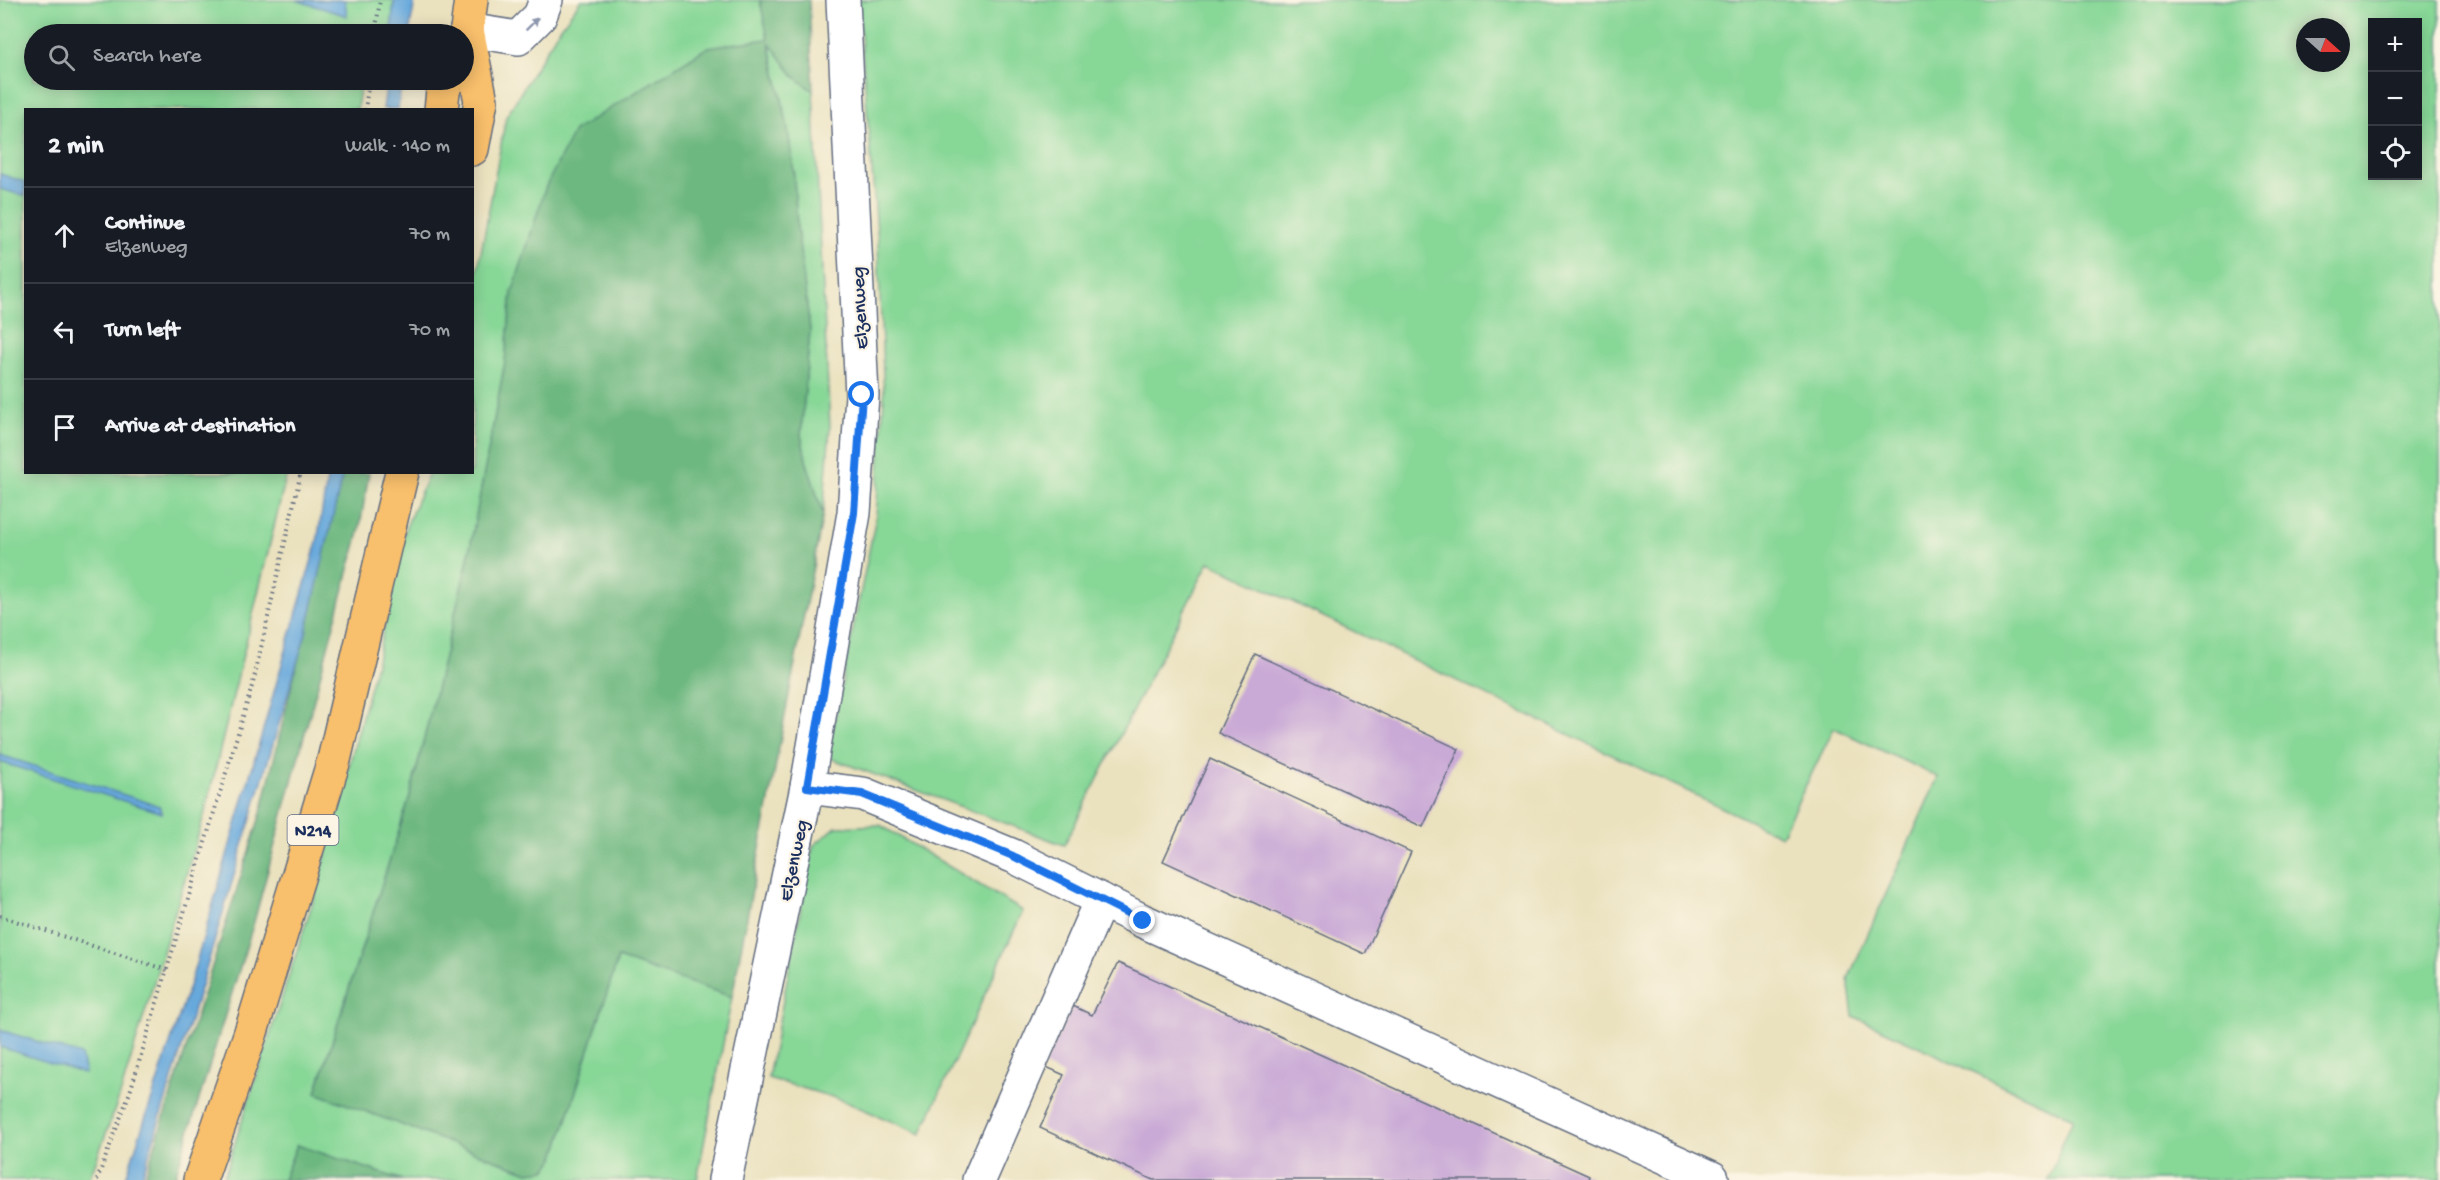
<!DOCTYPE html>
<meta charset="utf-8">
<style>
:root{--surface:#171b24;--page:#242831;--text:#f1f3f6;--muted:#9ea1a6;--line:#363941}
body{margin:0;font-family:"Gochi Hand",sans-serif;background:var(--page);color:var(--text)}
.controls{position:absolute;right:18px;top:18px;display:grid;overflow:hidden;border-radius:0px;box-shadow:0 3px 15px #0003}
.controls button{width:54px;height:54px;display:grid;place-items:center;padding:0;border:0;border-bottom:2px solid var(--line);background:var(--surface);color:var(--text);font:30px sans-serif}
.compass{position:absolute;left:2296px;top:18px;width:54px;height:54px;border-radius:50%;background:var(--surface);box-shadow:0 3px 15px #0003;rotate:111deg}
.stop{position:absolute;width:18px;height:18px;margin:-14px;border:4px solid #1a73e8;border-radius:50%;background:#fff}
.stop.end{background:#1a73e8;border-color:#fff;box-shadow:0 2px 6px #0008}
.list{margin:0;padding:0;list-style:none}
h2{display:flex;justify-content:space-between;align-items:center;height:78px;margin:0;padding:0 24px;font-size:26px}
h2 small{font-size:20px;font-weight:400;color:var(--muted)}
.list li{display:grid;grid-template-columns:39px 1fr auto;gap:18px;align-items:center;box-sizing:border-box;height:96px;padding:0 24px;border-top:2px solid var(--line)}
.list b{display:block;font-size:22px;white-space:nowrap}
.list p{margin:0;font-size:20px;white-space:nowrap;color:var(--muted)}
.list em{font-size:20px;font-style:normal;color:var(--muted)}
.icon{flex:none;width:33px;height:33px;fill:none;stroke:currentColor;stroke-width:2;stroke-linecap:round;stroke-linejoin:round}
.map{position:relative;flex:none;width:2440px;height:1180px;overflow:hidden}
.search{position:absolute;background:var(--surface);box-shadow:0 3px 15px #0003;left:24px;top:24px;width:450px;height:66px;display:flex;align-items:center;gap:15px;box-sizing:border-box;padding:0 21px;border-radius:33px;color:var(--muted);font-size:22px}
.panel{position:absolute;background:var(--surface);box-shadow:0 3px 15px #0003;left:24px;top:108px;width:450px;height:366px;border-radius:0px}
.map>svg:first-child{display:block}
.green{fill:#87d797;stroke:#51837a;stroke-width:1.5;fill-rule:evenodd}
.forest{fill:#6db880;stroke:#44746f;stroke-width:1.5}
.water{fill:#68a9dc;stroke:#426c9d;stroke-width:1.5}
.building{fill:#c9a9d6}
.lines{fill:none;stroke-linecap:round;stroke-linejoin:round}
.minor-casing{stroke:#636d80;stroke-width:36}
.major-casing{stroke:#636d80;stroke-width:36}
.path{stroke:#636d80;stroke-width:4;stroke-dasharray:1.5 4.5;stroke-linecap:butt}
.minor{stroke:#fff;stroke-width:33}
.major{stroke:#f8bf6c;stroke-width:33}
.oneway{fill:#8d97ae}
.route{stroke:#1a73e8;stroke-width:8}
.labels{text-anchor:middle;stroke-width:4.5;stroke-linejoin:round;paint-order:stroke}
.shield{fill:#fcf5e5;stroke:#5e6a86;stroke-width:1.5}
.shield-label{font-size:18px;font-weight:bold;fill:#1b2f5e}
.street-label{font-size:20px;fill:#1b2f5e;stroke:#fcf5e5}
</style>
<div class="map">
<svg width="2440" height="1180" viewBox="0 0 2440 1180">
<rect width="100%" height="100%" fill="#fcf5e5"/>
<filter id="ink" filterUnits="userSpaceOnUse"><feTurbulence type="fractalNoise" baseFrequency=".0167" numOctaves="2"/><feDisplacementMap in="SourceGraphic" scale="12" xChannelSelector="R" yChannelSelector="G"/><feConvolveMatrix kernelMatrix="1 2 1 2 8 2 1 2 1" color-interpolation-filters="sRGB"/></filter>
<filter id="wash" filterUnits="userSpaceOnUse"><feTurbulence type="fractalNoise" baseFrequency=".008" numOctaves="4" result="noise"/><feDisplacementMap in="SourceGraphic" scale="24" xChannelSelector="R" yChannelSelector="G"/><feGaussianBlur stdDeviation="1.35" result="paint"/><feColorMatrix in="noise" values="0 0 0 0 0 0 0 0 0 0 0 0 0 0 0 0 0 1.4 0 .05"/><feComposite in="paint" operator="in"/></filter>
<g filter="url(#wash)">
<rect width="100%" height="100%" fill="#eae1be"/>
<g class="green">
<path d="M0 0H394L391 34 369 28 368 34H34V80H361L357 109 26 110V472L287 473 205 812 121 1092 89 1180H0Z"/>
<path d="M581 0H760L769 40 794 76 813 91 830 428 823 514 806 460 801 435 810 330 797 227 793 163 786 119 769 40 512 293 505 362 467 564 410 796 316 1092 528 1172 546 1170 555 1157 618 958 732 997 697 1180H402L297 1145 283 1180H223L316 892 377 660 406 527 429 473 472 472 473 296 506 117 556 34Z"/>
<path d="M858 0H2440V1180H2048L2073 1118 1853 1016 1848 979 1938 777 1834 728 1781 836 1209 562 1064 845 827 757 876 517 884 397 878 243ZM2372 22H2418V176H2372ZM2305 27H2341V63H2305Z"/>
<path d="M880 825 1023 911 921 1134 839 1099 768 1078 813 846 836 827Z"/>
</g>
<g class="forest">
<path d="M760 0H809L813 91 794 76 769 42 786 119 793 163 797 227 810 330 801 435 806 460 823 514 732 997 618 958 555 1157 546 1170 528 1172 316 1093 410 796 467 564 505 362 512 293 546 186 574 131 708 47 768 39Z"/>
<path d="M339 473H369L359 532 254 922 174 1180H144L261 813 298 659Z"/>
<path d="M297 1145 402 1180H283Z"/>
</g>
<g class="water">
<path d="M296 0H345L347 16Z"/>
<path d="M394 0H415L409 34H391Z"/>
<path d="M387 80H402L398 109H383Z"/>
<path d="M0 174 25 182V196L0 189Z"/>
<path d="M328 473H343L306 633 208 963 141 1180H125L192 977 317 542Z"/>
<path d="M0 755 159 806 162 813 0 762Z"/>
<path d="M0 1030 81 1055 85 1074 0 1047Z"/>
</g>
<g id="blocks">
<g class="building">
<path d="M1255 654 1459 749 1423 827 1218 733Z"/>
<path d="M1210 759 1411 852 1365 954 1163 861Z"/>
<path d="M1118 963 1589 1176 1588 1180H1153L1040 1128 1064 1075 1044 1066 1073 1006 1092 1015Z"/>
</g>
</g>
</g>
<g filter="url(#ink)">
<use href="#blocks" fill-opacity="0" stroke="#636d80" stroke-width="1.5"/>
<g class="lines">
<defs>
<g id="minor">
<path d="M467 30 518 38 540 16 546 0"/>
<path d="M807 787 863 794 1013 856 1143 921 1712 1178"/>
<path d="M725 1180 807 787 854 513 862 395 843 0"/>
<path d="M979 1180 1101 900"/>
</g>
<g id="major">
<path d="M467 30 481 101 472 149"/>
<path d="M464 40 467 30 471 0"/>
<path d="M441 110 443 91 447 80"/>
<path d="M200 1180 251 1032 334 760 402 472"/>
</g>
</defs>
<use href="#minor" class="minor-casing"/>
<use href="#major" class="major-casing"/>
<g class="path">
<path d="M375 34 380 0"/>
<path d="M365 110 369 80"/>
<path d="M0 916 167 970"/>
<path d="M97 1180 130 1092 253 683 301 472"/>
</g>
<use href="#minor" class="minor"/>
<use href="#major" class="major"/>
</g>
<defs><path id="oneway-solid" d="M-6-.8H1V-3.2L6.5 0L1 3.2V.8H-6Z" transform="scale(1.5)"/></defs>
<use class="oneway" href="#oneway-solid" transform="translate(532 24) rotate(-45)"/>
</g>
<g class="lines" filter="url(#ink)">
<path class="route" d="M862 395 854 513 807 787 862 794 1013 856 1143 921"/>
</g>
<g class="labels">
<rect class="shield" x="287.5" y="815" width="51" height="30" rx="4.5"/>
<g class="shield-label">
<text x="313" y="836">N214</text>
</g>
<g class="street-label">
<text transform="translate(858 308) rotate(-93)" y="7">Elzenweg</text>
<text transform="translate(792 860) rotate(-78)" y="7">Elzenweg</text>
</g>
</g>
</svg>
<div class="controls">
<button>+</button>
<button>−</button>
<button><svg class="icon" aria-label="locate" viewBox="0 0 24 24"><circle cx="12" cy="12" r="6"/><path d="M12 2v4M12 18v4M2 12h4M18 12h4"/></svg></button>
</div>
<svg class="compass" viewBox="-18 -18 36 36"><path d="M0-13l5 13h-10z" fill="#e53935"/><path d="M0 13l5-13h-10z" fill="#9ea1a6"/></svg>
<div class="stop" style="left:862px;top:395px"></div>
<div class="stop end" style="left:1143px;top:921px"></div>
<div class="search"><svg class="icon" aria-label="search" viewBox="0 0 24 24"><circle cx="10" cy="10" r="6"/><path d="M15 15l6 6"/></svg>Search here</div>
<section class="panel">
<h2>2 min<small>Walk · 140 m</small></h2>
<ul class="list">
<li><svg class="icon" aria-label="ahead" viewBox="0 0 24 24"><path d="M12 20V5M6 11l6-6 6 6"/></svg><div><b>Continue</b><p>Elzenweg</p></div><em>70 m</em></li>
<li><svg class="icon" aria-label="left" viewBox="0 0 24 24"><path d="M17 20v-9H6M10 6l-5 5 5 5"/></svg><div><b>Turn left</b></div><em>70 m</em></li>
<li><svg class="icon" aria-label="arrive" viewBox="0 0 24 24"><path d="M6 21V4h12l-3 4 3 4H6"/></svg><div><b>Arrive at destination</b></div></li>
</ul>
</section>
</div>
